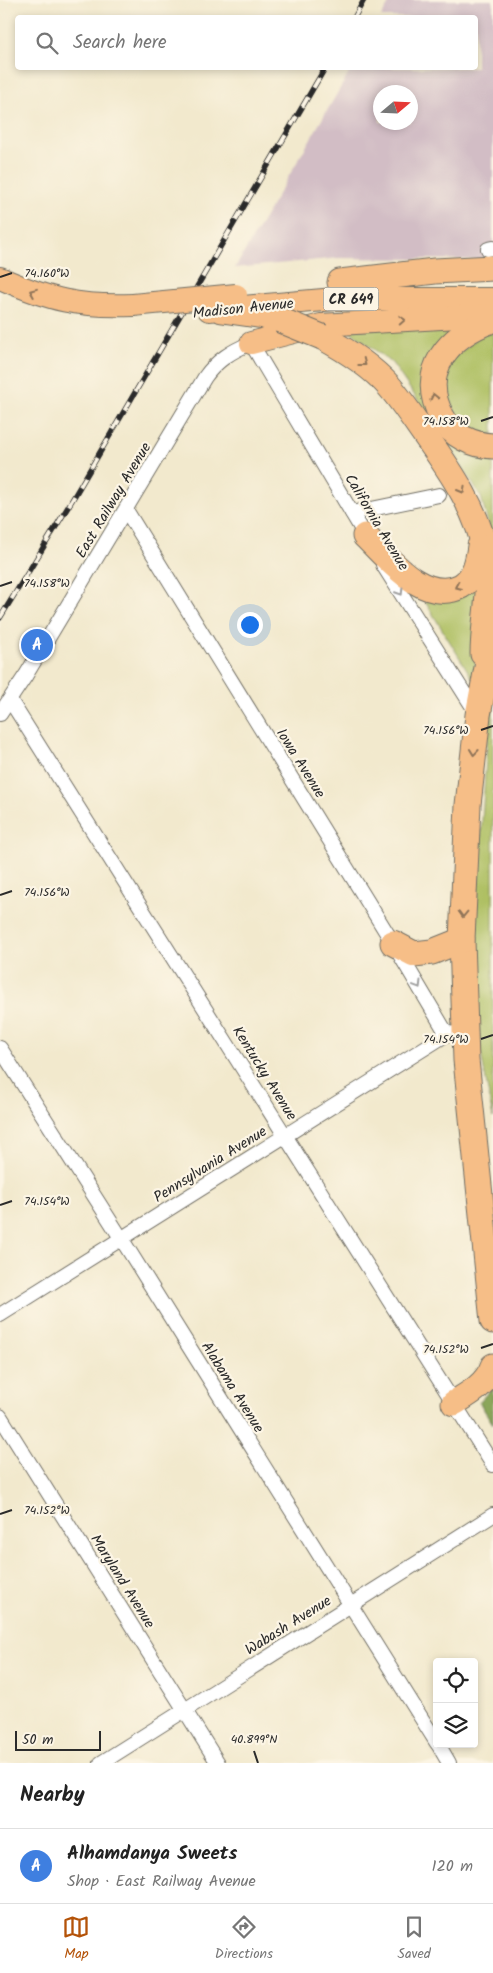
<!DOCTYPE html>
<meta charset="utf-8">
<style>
:root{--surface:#fff;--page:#f2f2f2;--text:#222;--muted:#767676;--line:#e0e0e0;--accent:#b45309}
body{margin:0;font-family:Kalam,sans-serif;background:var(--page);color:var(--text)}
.controls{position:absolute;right:15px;bottom:15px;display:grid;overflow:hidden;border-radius:5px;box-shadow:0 2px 8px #0003}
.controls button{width:45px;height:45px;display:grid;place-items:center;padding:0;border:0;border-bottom:1px solid var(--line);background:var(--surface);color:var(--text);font:25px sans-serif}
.compass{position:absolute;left:373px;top:85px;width:45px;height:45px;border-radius:50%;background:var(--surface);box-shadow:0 2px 8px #0003;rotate:71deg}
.scale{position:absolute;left:15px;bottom:12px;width:86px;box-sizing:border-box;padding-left:5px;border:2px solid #2b2b2b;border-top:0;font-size:14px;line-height:18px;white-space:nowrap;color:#2b2b2b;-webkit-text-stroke:4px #fcf5e5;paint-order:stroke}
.you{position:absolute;left:249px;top:624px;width:18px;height:18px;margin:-12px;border:4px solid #fff;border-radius:50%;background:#1a73e8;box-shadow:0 0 0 8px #1a73e833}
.badge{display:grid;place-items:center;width:32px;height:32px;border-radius:50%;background:var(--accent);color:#fff;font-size:16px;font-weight:700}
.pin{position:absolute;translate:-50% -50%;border:2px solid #fff;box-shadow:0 1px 5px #0006}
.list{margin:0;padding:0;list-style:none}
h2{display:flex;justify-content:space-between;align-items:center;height:65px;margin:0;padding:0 20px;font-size:21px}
h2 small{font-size:16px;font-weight:400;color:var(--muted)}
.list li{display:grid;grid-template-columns:32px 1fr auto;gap:15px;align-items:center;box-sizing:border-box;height:75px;padding:0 20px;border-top:1px solid var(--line)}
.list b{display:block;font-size:19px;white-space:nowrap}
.list p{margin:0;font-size:16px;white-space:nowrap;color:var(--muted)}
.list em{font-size:16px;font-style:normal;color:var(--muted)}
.icon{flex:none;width:28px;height:28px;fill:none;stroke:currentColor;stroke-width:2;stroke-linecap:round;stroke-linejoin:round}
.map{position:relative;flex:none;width:493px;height:1763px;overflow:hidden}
.search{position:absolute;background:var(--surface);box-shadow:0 2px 8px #0003;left:15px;right:15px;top:15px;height:55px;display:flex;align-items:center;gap:12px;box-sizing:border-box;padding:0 18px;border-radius:5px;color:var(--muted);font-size:19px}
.sheet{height:140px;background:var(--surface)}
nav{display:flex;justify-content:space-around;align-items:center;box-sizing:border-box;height:70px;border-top:1px solid var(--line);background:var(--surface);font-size:14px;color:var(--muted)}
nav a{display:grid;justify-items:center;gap:2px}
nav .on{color:var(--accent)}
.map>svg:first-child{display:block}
.industrial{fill:#d2bdc5;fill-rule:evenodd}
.green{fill:#afc064;stroke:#6d7648}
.forest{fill:#8ba65a;stroke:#5b6842}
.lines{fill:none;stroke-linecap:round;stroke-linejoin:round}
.street-casing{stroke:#716e64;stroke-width:16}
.primary-casing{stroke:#716e64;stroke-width:24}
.highway-casing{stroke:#716e64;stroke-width:27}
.street{stroke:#fff;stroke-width:14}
.primary{stroke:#f6be87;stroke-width:22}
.highway{stroke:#f6be87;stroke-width:25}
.rail-casing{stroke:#2b2b2b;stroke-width:5.5}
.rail{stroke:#fcf5e5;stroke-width:4;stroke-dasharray:11;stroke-linecap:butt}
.primary-bridge-casing{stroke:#716e64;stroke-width:24;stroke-linecap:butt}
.highway-bridge-casing{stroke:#716e64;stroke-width:27;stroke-linecap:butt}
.primary-bridge{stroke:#f6be87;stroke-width:22}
.highway-bridge{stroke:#f6be87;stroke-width:25}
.oneway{stroke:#907459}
.oneway2{stroke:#a0a0a0}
.ticks{fill:none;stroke:#2b2b2b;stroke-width:2}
.labels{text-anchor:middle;stroke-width:4.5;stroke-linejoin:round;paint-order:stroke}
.shield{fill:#fcf5e5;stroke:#6a6863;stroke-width:1}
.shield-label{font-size:14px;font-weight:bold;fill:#2b2b2b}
.street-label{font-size:15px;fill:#2b2b2b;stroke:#fcf5e5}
.ticks-label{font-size:12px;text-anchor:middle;fill:#2b2b2b;stroke:#fcf5e5;stroke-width:4.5;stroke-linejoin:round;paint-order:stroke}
</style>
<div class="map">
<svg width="493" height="1763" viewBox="0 0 493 1763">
<rect width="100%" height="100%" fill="#fcf5e5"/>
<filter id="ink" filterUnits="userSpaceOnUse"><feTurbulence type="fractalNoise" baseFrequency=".02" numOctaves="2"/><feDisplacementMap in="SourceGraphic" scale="10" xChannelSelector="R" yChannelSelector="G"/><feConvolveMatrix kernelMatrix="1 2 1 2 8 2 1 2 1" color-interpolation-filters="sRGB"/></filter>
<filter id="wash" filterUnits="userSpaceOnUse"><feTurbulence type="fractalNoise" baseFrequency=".0096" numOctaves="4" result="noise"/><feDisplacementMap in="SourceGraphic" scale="20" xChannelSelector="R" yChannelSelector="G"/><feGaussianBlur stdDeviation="1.12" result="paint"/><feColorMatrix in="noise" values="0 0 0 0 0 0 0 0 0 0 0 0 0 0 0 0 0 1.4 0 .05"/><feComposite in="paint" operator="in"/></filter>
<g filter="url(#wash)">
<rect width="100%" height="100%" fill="#f2e9cd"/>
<path class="industrial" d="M391 0H493V260L340 258 235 268 352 68H476V18L381 17ZM380 92H410V122H380Z"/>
<g class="green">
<path d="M470 322 432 407 493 451V541L481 497 449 445 392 363 349 330Z"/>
<path d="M493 325V434L484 435 458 418 446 393 445 365Z"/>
<path d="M483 583 474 681 421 595Z"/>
<path d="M493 700V1118L479 1043 474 947 488 727Z"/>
</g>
<path class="forest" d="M493 1387V1424L479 1402Z"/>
</g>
<g filter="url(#ink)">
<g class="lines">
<defs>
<g id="street">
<path d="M488 249 493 248"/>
<path d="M126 510 393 943 447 1034"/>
<path d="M352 513 439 495"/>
<path d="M383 565 478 715"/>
<path d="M10 700 493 1465"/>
<path d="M0 714 26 675 205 377C217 360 232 351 251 343L368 540"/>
<path d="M0 1048 121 1238 437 1743"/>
<path d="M0 1315 447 1034 456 1033"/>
<path d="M0 1416 218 1763"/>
<path d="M438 1744 449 1763"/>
<path d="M101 1763 493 1515"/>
</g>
<g id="primary">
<path d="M0 278C50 300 78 307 133 305"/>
<path d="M209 310 335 299H493"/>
<path d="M251 343 321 325 493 315"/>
</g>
<g id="highway">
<path d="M340 282 435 271 493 268"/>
<path d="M222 310 264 316 280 320"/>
<path d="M493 320C449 335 417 371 442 417 452 436 472 445 493 446"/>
<path d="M322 337C346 350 370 365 389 386 402 401 413 418 425 435 452 473 479 512 487 559 492 590 483 623 483 654"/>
<path d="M365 536C388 558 424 605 461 586 475 578 478 561 480 546"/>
<path d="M493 636 478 715 468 805 462 940 466 1060 493 1321"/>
<path d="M393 943 414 954 432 952 462 940"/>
<path d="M454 1403C469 1394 487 1384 493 1366"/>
</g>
</defs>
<use href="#street" class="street-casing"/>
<use href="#primary" class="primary-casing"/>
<use href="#highway" class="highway-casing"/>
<use href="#street" class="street"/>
<use href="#primary" class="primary"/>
<use href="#highway" class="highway"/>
<defs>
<g id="rail">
<path d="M354 18 364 0"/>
<path d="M0 618 68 507 325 68"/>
</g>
</defs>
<use href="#rail" class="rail-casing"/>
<use href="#rail" class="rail"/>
<defs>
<path id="primary-bridge" d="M133 305 236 295"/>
<path id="highway-bridge" d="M280 320 322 337"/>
</defs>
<use href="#primary-bridge" class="primary-bridge-casing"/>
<use href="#highway-bridge" class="highway-bridge-casing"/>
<use href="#primary-bridge" class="primary-bridge"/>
<use href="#highway-bridge" class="highway-bridge"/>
</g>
<defs><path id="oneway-chevron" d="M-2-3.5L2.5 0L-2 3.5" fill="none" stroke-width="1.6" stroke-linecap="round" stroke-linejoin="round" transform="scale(1.25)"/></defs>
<g class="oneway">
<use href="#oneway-chevron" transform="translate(33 292) rotate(-158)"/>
<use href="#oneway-chevron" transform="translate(402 320) rotate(-3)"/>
<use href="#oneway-chevron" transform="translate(363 363) rotate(38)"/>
<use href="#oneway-chevron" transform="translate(434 397) rotate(-103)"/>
<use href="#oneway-chevron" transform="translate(462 490) rotate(60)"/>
<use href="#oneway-chevron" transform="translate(458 586) rotate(156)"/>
<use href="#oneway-chevron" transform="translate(474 752) rotate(96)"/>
<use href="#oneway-chevron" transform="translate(463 914) rotate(92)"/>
</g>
<g class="oneway2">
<use href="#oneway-chevron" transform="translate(400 592) rotate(58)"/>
<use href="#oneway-chevron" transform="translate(418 985) rotate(59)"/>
</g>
</g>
<path class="ticks" d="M0 277 12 273M481 421 493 417M0 586 12 582M481 730 493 726M0 895 12 891M481 1039 493 1035M0 1205 12 1201M481 1348 493 1344M0 1514 12 1510M254 1751 258 1763"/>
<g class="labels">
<rect class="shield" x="323.5" y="287.5" width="55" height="23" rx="4"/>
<g class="shield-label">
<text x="351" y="304">CR 649</text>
</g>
<g class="street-label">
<text transform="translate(243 308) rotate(-6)" y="5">Madison Avenue</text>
<text transform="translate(113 500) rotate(-59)" y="5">East Railway Avenue</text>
<text transform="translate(377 522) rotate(59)" y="5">California Avenue</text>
<text transform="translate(301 763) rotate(58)" y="5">Iowa Avenue</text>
<text transform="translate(265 1073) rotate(58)" y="5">Kentucky Avenue</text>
<text transform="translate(210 1164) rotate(-32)" y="5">Pennsylvania Avenue</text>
<text transform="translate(233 1387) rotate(58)" y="5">Alabama Avenue</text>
<text transform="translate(123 1581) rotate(58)" y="5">Maryland Avenue</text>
<text transform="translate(288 1625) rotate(-32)" y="5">Wabash Avenue</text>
</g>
</g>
<g class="ticks-label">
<text x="47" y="277">74.160°W</text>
<text x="446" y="425">74.158°W</text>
<text x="47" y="587">74.158°W</text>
<text x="446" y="734">74.156°W</text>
<text x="47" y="896">74.156°W</text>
<text x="446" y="1043">74.154°W</text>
<text x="47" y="1205">74.154°W</text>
<text x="446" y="1353">74.152°W</text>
<text x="47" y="1514">74.152°W</text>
<text x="254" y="1743">40.899°N</text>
</g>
</svg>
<div class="controls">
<button><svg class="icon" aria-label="locate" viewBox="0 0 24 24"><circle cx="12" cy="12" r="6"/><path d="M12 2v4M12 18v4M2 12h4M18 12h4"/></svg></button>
<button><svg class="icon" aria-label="layers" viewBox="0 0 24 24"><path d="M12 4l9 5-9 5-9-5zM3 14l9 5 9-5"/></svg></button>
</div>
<svg class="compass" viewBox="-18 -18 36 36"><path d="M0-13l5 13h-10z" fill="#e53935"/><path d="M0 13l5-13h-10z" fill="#767676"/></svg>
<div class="scale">50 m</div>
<div class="you"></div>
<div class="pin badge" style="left:37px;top:645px;background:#3f7fe0">A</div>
<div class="search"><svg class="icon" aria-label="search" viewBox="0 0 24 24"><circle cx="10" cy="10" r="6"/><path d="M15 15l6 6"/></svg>Search here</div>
</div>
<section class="sheet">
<h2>Nearby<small></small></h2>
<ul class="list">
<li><span class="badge" style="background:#3f7fe0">A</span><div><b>Alhamdanya Sweets</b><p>Shop · East Railway Avenue</p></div><em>120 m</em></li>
</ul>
</section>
<nav>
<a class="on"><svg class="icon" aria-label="map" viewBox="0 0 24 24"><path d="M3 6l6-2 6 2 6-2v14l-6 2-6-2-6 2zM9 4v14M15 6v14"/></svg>Map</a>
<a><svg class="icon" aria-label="directions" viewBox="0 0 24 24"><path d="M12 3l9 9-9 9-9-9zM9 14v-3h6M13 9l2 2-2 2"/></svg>Directions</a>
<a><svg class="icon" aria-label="saved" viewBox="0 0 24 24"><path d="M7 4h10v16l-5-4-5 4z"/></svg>Saved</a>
</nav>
